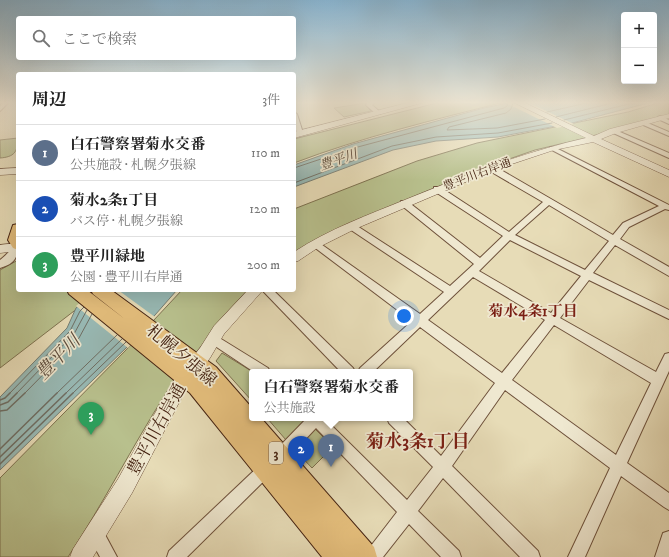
<!DOCTYPE html>
<html lang="ja">
<meta charset="utf-8">
<style>
:root{--surface:#fff;--page:#f6f6f6;--text:#222;--muted:#767676;--line:#e0e0e0;--accent:#0b8043}
body{margin:0;font-family:"IM FELL DW Pica","Noto Serif JP",serif;background:var(--page);color:var(--text)}
.controls{position:absolute;right:12px;top:12px;display:grid;overflow:hidden;border-radius:4px;box-shadow:0 4px 16px #0002}
.controls button{width:36px;height:36px;display:grid;place-items:center;padding:0;border:0;border-bottom:1px solid var(--line);background:var(--surface);color:var(--text);font:20px sans-serif}
.you{position:absolute;left:404px;top:316px;width:14px;height:14px;margin:-10px;border:3px solid #fff;border-radius:50%;background:#1a73e8;box-shadow:0 0 0 6px #1a73e833}
.badge{display:grid;place-items:center;width:26px;height:26px;border-radius:50%;background:var(--accent);color:#fff;font-size:13px;font-weight:700}
.pin{position:absolute;translate:-50% -33px;filter:drop-shadow(0 1px 2px #0008)}
.pin::after{content:'';position:absolute;top:21px;width:14px;height:12px;background:inherit;clip-path:polygon(0 0,100% 0,50% 100%)}
.popup{position:absolute;left:249px;top:369px;width:164px;height:52px;box-sizing:border-box;display:grid;place-content:center;border-radius:4px;background:var(--surface);filter:drop-shadow(0 1px 3px #0005);font-size:13px;white-space:nowrap;color:var(--muted)}
.popup b{font-size:15px;color:var(--text)}
.popup::after{content:'';position:absolute;left:50%;top:100%;margin-left:-8px;border:8px solid transparent;border-top-color:var(--surface)}
.list{margin:0;padding:0;list-style:none}
h2{display:flex;justify-content:space-between;align-items:center;height:52px;margin:0;padding:0 16px;font-size:17px}
h2 small{font-size:13px;font-weight:400;color:var(--muted)}
.list li{display:grid;grid-template-columns:26px 1fr auto;gap:12px;align-items:center;box-sizing:border-box;height:56px;padding:0 16px;border-top:1px solid var(--line)}
.list b{display:block;font-size:15px;white-space:nowrap}
.list p{margin:0;font-size:13px;white-space:nowrap;color:var(--muted)}
.list em{font-size:13px;font-style:normal;color:var(--muted)}
.icon{flex:none;width:22px;height:22px;fill:none;stroke:currentColor;stroke-width:2;stroke-linecap:round;stroke-linejoin:round}
.map{position:relative;flex:none;width:669px;height:557px;overflow:hidden}
.search{position:absolute;background:var(--surface);box-shadow:0 4px 16px #0002;left:16px;top:16px;width:280px;height:44px;display:flex;align-items:center;gap:10px;box-sizing:border-box;padding:0 14px;border-radius:4px;color:var(--muted);font-size:15px}
.panel{position:absolute;background:var(--surface);box-shadow:0 4px 16px #0002;left:16px;top:72px;width:280px;height:220px;border-radius:4px}
.map>svg:first-child{display:block}
.green{fill:#b8c08d;stroke:#7e7250}
.water{fill:#98bab6;stroke:#777e74}
.pier{fill:#e7dcb7}
.lines{fill:none;stroke-linecap:round;stroke-linejoin:round}
.shore-far1{stroke:#6e6e64;stroke-width:1}
.shore{stroke:#6e6e64;stroke-width:1.5}
.minor-casing{stroke:#6e513b;stroke-width:2}
.tertiary-casing{stroke:#6e513b;stroke-width:1}
.primary-casing{stroke:#452312;stroke-width:2}
.minor{fill:#efe8d0;fill-rule:evenodd}
.tertiary{fill:#efe8d0;fill-rule:evenodd}
.primary{fill:#e4be7c;fill-rule:evenodd}
.labels{text-anchor:middle;stroke-width:3.5;stroke-linejoin:round;paint-order:stroke}
.far-street-label{font-size:12px;fill:#452312;stroke:#efe8d0}
.far-water-label{font-size:13px;font-style:italic;fill:#5a493b;stroke:#efe8d0}
.shield{fill:#efe8d0;stroke:#785e4b;stroke-width:1}
.shield-label{font-size:13px;font-weight:bold;fill:#452312}
.neighbourhood-label{font-size:15px;font-weight:bold;fill:#7a1f14;stroke:#efe8d0}
.near-street-label{font-size:17px;fill:#452312;stroke:#efe8d0}
.near-water-label{font-size:18px;font-style:italic;fill:#5a493b;stroke:#efe8d0}
.near-neighbourhood-label{font-size:18px;font-weight:bold;fill:#7a1f14;stroke:#efe8d0}
</style>
<div class="map">
<svg width="669" height="557" viewBox="0 0 669 557">
<rect width="100%" height="100%" fill="#e7dcb7"/>
<filter id="stains"><feTurbulence type="fractalNoise" baseFrequency=".005" numOctaves="4"/><feColorMatrix values="0 0 0 0 .2 0 0 0 0 .09 0 0 0 0 .02 0 0 0 .5 -.17"/></filter>
<radialGradient id="worn" r=".72"><stop offset=".6" stop-color="#630" stop-opacity="0"/><stop offset="1" stop-color="#630" stop-opacity=".3"/></radialGradient>
<g class="green">
<path d="M441 102H504C434 120 362 137 294 163V139Z"/>
<path d="M661 102H669V115L581 139 535 150 489 166 353 222 294 253V209L417 161 477 143 628 112Z"/>
<path d="M366 103 365 105 371 111 344 117 334 108Z"/>
<path d="M18 138C18 152 14 157 0 158V140Z"/>
<path d="M18 260V290H98L78 308 0 368V270Z"/>
<path d="M182 290H250C220 323 191 356 166 393 132 447 103 504 68 557H0V478L125 351Z"/>
<path d="M222 353 253 372H252V401L216 361Z"/>
<path d="M267 418H305L307 419 286 440Z"/>
<path d="M315 429 333 447 312 468 295 450Z"/>
</g>
<g class="water">
<path d="M512 102H652L572 123 498 137 436 141 393 150 294 187V165L353 144 484 108Z"/>
<path d="M97 290H177L126 348 0 470V397L67 328 76 308Z"/>
</g>
<g class="pier">
<path d="M504 102H527L574 124 557 128Z"/>
<path d="M94 290H118L155 317 128 348 76 306Z"/>
</g>
<g class="lines">
<g class="shore-far1">
<path d="M513 103 511 109 506 113 449 127 447 130 497 128 545 119"/>
<path d="M547 112 591 102"/>
<path d="M556 117 616 102"/>
<path d="M564 120 637 102"/>
<path d="M294 168 354 148 504 108 507 106 508 102"/>
<path d="M294 183 392 146 436 137 498 133 552 123"/>
<path d="M9 394 70 331 80 311 84 307"/>
<path d="M16 394 74 334 87 310"/>
<path d="M24 394 79 338 92 314"/>
<path d="M56 394 117 335"/>
<path d="M65 394 122 339"/>
<path d="M72 394 126 342"/>
</g>
<g class="shore">
<path d="M0 400 5 398 10 393"/>
<path d="M0 405 8 402 17 393"/>
<path d="M0 411 7 410 25 393"/>
<path d="M0 449 57 393"/>
<path d="M0 457 66 393"/>
<path d="M0 464 73 393"/>
</g>
<defs>
<g id="minor">
<path d="M3 102H9L0 111V106Z"/>
<path d="M375 102 372 105 380 112V114H376L366 105 368 102Z"/>
<path d="M294 112 297 114 303 133 302 134 297 133 294 124Z"/>
<path d="M660 116 669 120V124L658 119V117Z"/>
<path d="M643 121 669 132V136L641 124 640 123Z"/>
<path d="M613 129 669 153V158L611 132V130Z"/>
<path d="M550 147H554L669 205V210L665 209 629 227 620 239 669 267V276L615 245 593 273 669 310V319L589 280 560 318 656 372 665 354 669 353V371L627 463 669 493V510L664 507 621 476 585 557H568L610 468 505 390 452 466 538 551 540 557H520L443 478 418 511 459 551 461 557H441L409 524 383 557H365L367 551 397 512 316 428 284 462 279 464 274 462 272 457 274 452 307 418H324L407 500 433 467 389 423 387 418H403L441 456 495 383 420 327 373 372H358L360 368 412 321 310 244 315 241 318 242 420 314 444 292 348 228 347 226 348 224H354L450 286 474 264 401 205V201H407L480 258 503 236 434 191V187H440L509 232 543 202 488 170V166H494L613 235 623 223 659 206 550 149ZM549 205 609 241 585 270 515 235ZM510 240 581 276 551 313 479 271ZM473 277 545 320 502 373 428 320ZM554 325 651 383 616 455 512 380Z"/>
<path d="M18 245C18 258 14 264 0 268V260C6 256 13 246 18 245Z"/>
<path d="M262 290H273L353 368 355 372H341Z"/>
<path d="M213 334 268 368 270 372H254L209 342 207 339 209 336Z"/>
<path d="M267 461 272 463 274 468 272 473 187 557H167L169 551 262 463Z"/>
<path d="M96 527 102 529 117 557H100L88 535 90 529Z"/>
<path d="M669 531V557H655L663 533Z"/>
</g>
<g id="tertiary">
<path d="M411 102H425L294 138V132Z"/>
<path d="M513 102H523L594 136 610 129 669 114V118L616 133 601 139 669 170V177L593 142 554 150 494 170 355 229 319 247 298 261 294 262V252C329 229 368 215 407 199 466 175 524 152 586 138Z"/>
<path d="M18 168V174L0 175V169Z"/>
<path d="M18 243V251L0 253V245Z"/>
<path d="M248 290H263L224 334 210 358 184 393 132 493 93 557H70L73 549 118 479 172 383 200 348 214 326Z"/>
</g>
<g id="primary">
<path d="M18 224V250L13 248 8 240 13 225Z"/>
<path d="M67 290H87L126 320 93 294 91 290H111L216 367 252 408V418H261L374 547 377 557H322L190 393 69 294Z"/>
</g>
</defs>
<use href="#minor" class="minor-casing"/>
<use href="#tertiary" class="tertiary-casing"/>
<use href="#primary" class="primary-casing"/>
<use href="#minor" class="minor"/>
<use href="#tertiary" class="tertiary"/>
<use href="#primary" class="primary"/>
</g>
<linearGradient id="sky" x2="0" y2="1"><stop stop-color="#88b6d4"/><stop offset="0.57" stop-color="#f4efdf"/><stop offset="1" stop-color="#f4efdf" stop-opacity="0"/></linearGradient>
<rect width="669" height="180" fill="url(#sky)"/>
<g class="labels">
<g class="far-street-label">
<text transform="translate(477 174) rotate(-21)" y="4">豊平川右岸通</text>
</g>
<g class="far-water-label">
<text transform="translate(338 159) rotate(-19)" y="5">豊平川</text>
</g>
<rect class="shield" x="269" y="442" width="14" height="22" rx="3"/>
<g class="shield-label">
<text x="276" y="458">3</text>
</g>
<g class="neighbourhood-label">
<text x="533" y="316">菊水4条1丁目</text>
</g>
<g class="near-street-label">
<text transform="translate(182 355) rotate(40)" y="6">札幌夕張線</text>
<text transform="translate(156 429) rotate(-61)" y="6">豊平川右岸通</text>
</g>
<g class="near-water-label">
<text transform="translate(58 357) rotate(-46)" y="6">豊平川</text>
</g>
<g class="near-neighbourhood-label">
<text x="418" y="447">菊水3条1丁目</text>
</g>
</g>
<rect width="100%" height="100%" filter="url(#stains)"/>
<rect width="100%" height="100%" fill="url(#worn)"/>
</svg>
<div class="controls">
<button>+</button>
<button>−</button>
</div>
<div class="you"></div>
<div class="pin badge" style="left:331px;top:467px;background:#5c6f8a">1</div>
<div class="popup"><b>白石警察署菊水交番</b>公共施設</div>
<div class="pin badge" style="left:301px;top:469px;background:#1a4fb4">2</div>
<div class="pin badge" style="left:91px;top:435px;background:#2e9e5b">3</div>
<div class="search"><svg class="icon" aria-label="search" viewBox="0 0 24 24"><circle cx="10" cy="10" r="6"/><path d="M15 15l6 6"/></svg>ここで検索</div>
<section class="panel">
<h2>周辺<small>3件</small></h2>
<ul class="list">
<li><span class="badge" style="background:#5c6f8a">1</span><div><b>白石警察署菊水交番</b><p>公共施設 · 札幌夕張線</p></div><em>110 m</em></li>
<li><span class="badge" style="background:#1a4fb4">2</span><div><b>菊水2条1丁目</b><p>バス停 · 札幌夕張線</p></div><em>120 m</em></li>
<li><span class="badge" style="background:#2e9e5b">3</span><div><b>豊平川緑地</b><p>公園 · 豊平川右岸通</p></div><em>200 m</em></li>
</ul>
</section>
</div>
